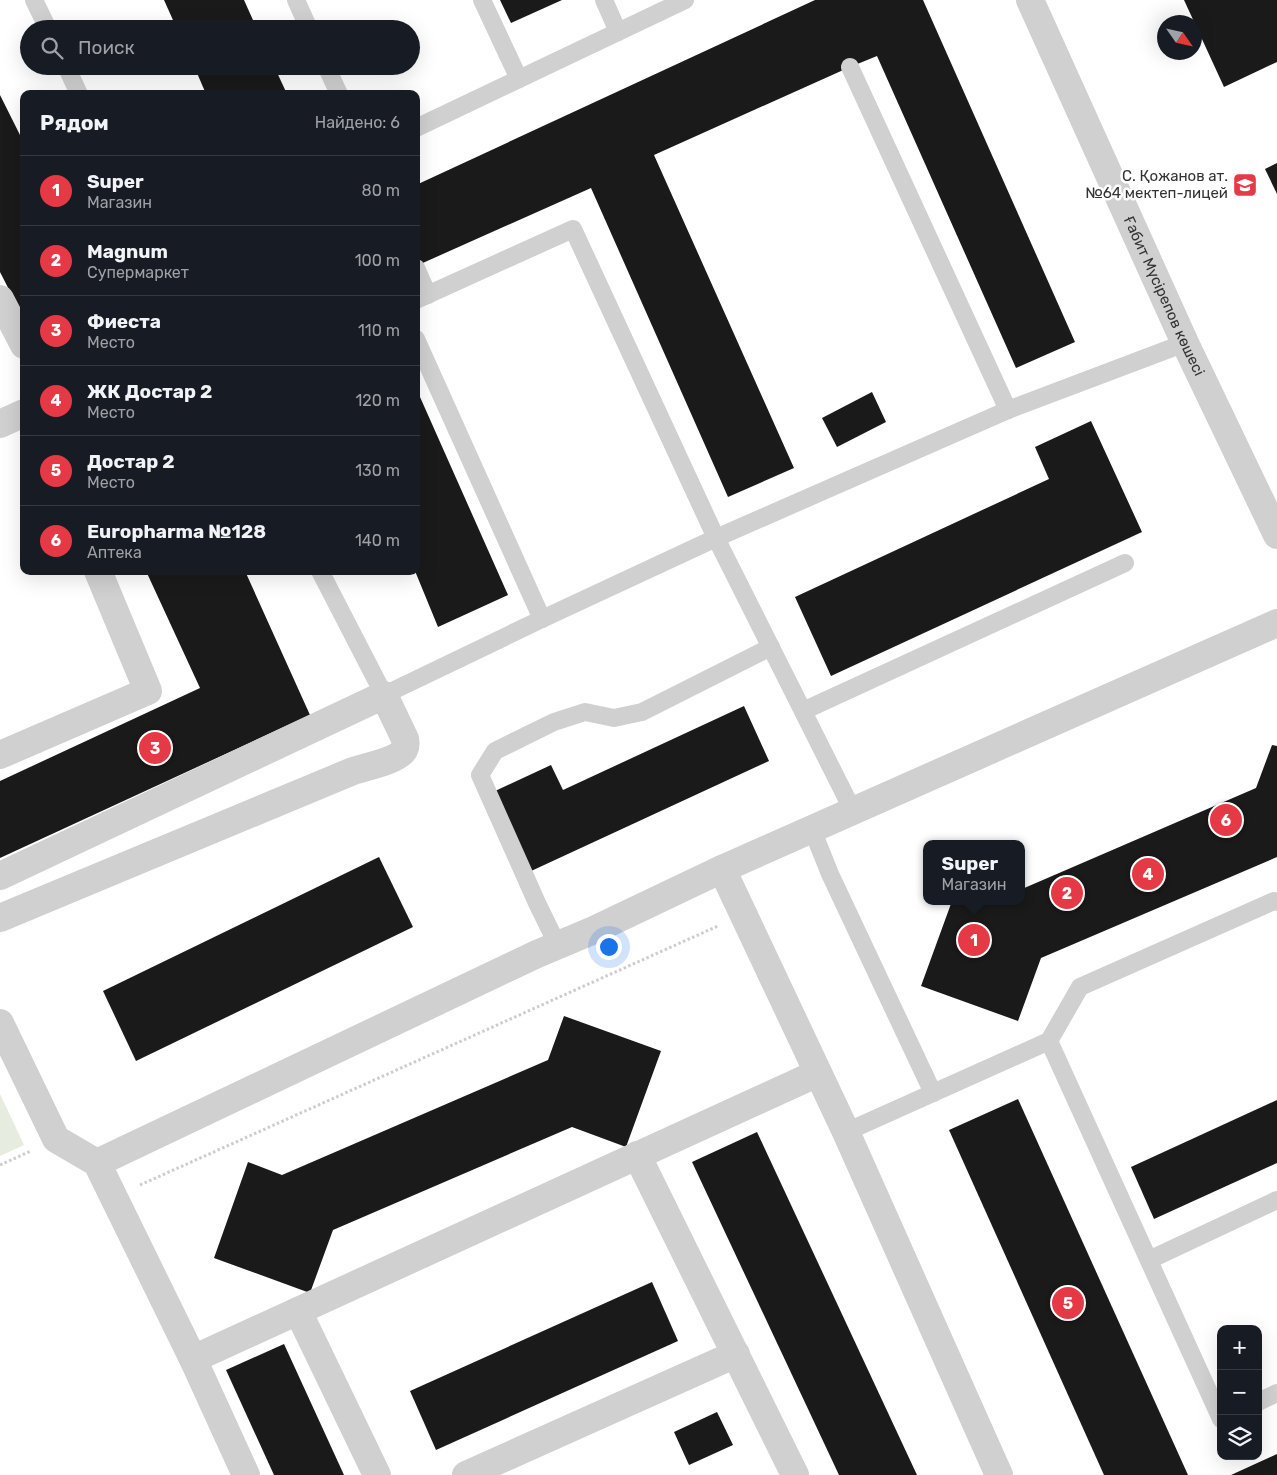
<!DOCTYPE html>
<html lang="ru">
<meta charset="utf-8">
<style>
:root{--surface:#171b24;--page:#242831;--text:#f1f3f6;--muted:#9ea1a6;--line:#363941;--accent:#e63946}
body{margin:0;font-family:Rubik,sans-serif;background:var(--page);color:var(--text)}
.controls{position:absolute;right:15px;bottom:15px;display:grid;overflow:hidden;border-radius:10px;box-shadow:0 5px 20px #0002}
.controls button{width:45px;height:45px;display:grid;place-items:center;padding:0;border:0;border-bottom:1px solid var(--line);background:var(--surface);color:var(--text);font:25px sans-serif}
.compass{position:absolute;left:1157px;top:15px;width:45px;height:45px;border-radius:50%;background:var(--surface);box-shadow:0 5px 20px #0002;rotate:124deg}
.you{position:absolute;left:608px;top:946px;width:18px;height:18px;margin:-12px;border:4px solid #fff;border-radius:50%;background:#1a73e8;box-shadow:0 0 0 8px #1a73e833}
.badge{display:grid;place-items:center;width:32px;height:32px;border-radius:50%;background:var(--accent);color:#fff;font-size:16px;font-weight:700}
.pin{position:absolute;translate:-50% -50%;border:2px solid #fff;box-shadow:0 1px 5px #0006}
.popup{position:absolute;left:923px;top:840px;width:102px;height:65px;box-sizing:border-box;display:grid;place-content:center;border-radius:10px;background:var(--surface);filter:drop-shadow(0 1px 4px #0005);font-size:16px;white-space:nowrap;color:var(--muted)}
.popup b{font-size:19px;color:var(--text)}
.popup::after{content:'';position:absolute;left:50%;top:100%;margin-left:-10px;border:10px solid transparent;border-top-color:var(--surface)}
.list{margin:0;padding:0;list-style:none}
h2{display:flex;justify-content:space-between;align-items:center;height:65px;margin:0;padding:0 20px;font-size:21px}
h2 small{font-size:16px;font-weight:400;color:var(--muted)}
.list li{display:grid;grid-template-columns:32px 1fr auto;gap:15px;align-items:center;box-sizing:border-box;height:70px;padding:0 20px;border-top:1px solid var(--line)}
.list b{display:block;font-size:19px;white-space:nowrap}
.list p{margin:0;font-size:16px;white-space:nowrap;color:var(--muted)}
.list em{font-size:16px;font-style:normal;color:var(--muted)}
.icon{flex:none;width:28px;height:28px;fill:none;stroke:currentColor;stroke-width:2;stroke-linecap:round;stroke-linejoin:round}
.map{position:relative;flex:none;width:1277px;height:1475px;overflow:hidden}
.search{position:absolute;background:var(--surface);box-shadow:0 5px 20px #0002;left:20px;top:20px;width:400px;height:55px;display:flex;align-items:center;gap:12px;box-sizing:border-box;padding:0 18px;border-radius:28px;color:var(--muted);font-size:19px}
.panel{position:absolute;background:var(--surface);box-shadow:0 5px 20px #0002;left:20px;top:90px;width:400px;height:485px;border-radius:10px}
.map>svg:first-child{display:block}
.green{fill:#e6ecdf}
.building{fill:#1a1a1a}
.lines{fill:none;stroke-linecap:round;stroke-linejoin:round}
.path{stroke:#cdcdcd;stroke-width:3;stroke-dasharray:2.5 2.5;stroke-linecap:butt}
.service{stroke:#d0d0d0;stroke-width:18}
.minor{stroke:#d0d0d0;stroke-width:28}
.tertiary{stroke:#d0d0d0;stroke-width:28}
.labels{text-anchor:middle;stroke-width:5;stroke-linejoin:round;paint-order:stroke}
.poi-label{font-size:15px;fill:#333;stroke:#fff;text-anchor:end}
.street-label{font-size:15px;fill:#333;stroke:#fff}
</style>
<div class="map">
<svg width="1277" height="1475" viewBox="0 0 1277 1475">
<rect width="100%" height="100%" fill="#fff"/>
<path class="green" d="M0 1094 24 1145 0 1156Z"/>
<g class="building">
<path d="M164 0H244L257 29H177Z"/>
<path d="M500 0H562L511 23Z"/>
<path d="M815 0H923L1075 342 1016 368 877 56 850 67 654 155 794 468 728 497 591 188 416 266V185Z"/>
<path d="M1184 0H1277V62L1224 87Z"/>
<path d="M194 66H274L287 94H206Z"/>
<path d="M0 95 24 143V319L0 272Z"/>
<path d="M1277 163V194L1265 169Z"/>
<path d="M416 388 508 595 438 627 415 571H416Z"/>
<path d="M872 392 886 422 837 447 822 418Z"/>
<path d="M1091 421 1142 532 831 676 795 597 1049 479 1035 447Z"/>
<path d="M146 571H245L310 715 0 858V781L200 688Z"/>
<path d="M744 706 769 761 529 872 493 792 551 765 563 790Z"/>
<path d="M1272 745 1277 746V857L1041 958 1018 1021 921 986 952 901H986L990 903 993 901H1022V889L1256 788Z"/>
<path d="M379 857 413 927 136 1061 103 991Z"/>
<path d="M564 1016 661 1051 626 1147 572 1127 333 1230 310 1293 214 1258 248 1162 282 1175 548 1060Z"/>
<path d="M1018 1099 1188 1475H1104L949 1130Z"/>
<path d="M1277 1100V1163L1154 1219 1131 1167Z"/>
<path d="M757 1132 917 1475H839L692 1162Z"/>
<path d="M652 1282 678 1341 436 1450 410 1391Z"/>
<path d="M284 1344 344 1475H274L226 1370Z"/>
<path d="M717 1412 733 1445 689 1465 674 1432Z"/>
<path d="M1277 1454V1475H1231Z"/>
</g>
<g class="lines">
<g class="path">
<path d="M0 1165 31 1151"/>
<path d="M140 1185 718 926"/>
</g>
<g class="service">
<path d="M34 0 48 29"/>
<path d="M296 0 309 29"/>
<path d="M482 0 519 79"/>
<path d="M604 0 618 32"/>
<path d="M66 66 79 94"/>
<path d="M326 66 339 94"/>
<path d="M850 67 1008 410"/>
<path d="M416 128 685 0"/>
<path d="M416 268 428 295"/>
<path d="M416 339 542 619"/>
<path d="M320 571 384 695 542 619 716 538 573 229 416 300"/>
<path d="M803 711 1125 563"/>
<path d="M853 811 716 538 1008 410 1185 343"/>
<path d="M812 829 830 874 933 1093"/>
<path d="M558 946 537 903 480 775 495 751 554 722 585 712 614 718 642 712 771 647"/>
<path d="M1049 1041 1221 1419"/>
<path d="M846 1132 1049 1041 1080 987 1274 901 1277 902"/>
<path d="M1149 1260 1277 1200"/>
<path d="M1258 1402 1277 1393"/>
</g>
<g class="minor">
<path d="M0 299 24 345"/>
<path d="M0 424 24 413"/>
<path d="M0 755 148 691 98 571"/>
<path d="M722 869 846 1132 999 1475"/>
<path d="M0 876 384 695 405 739C406 743 406 746 404 750 397 761 365 767 353 771L0 918"/>
<path d="M0 1023 56 1139 97 1163 193 1359 818 1073"/>
<path d="M637 1155 795 1475"/>
<path d="M97 1163 537 954 594 930 722 869 1277 623"/>
<path d="M298 1311 377 1475"/>
<path d="M193 1359 246 1475"/>
<path d="M466 1475 736 1354"/>
</g>
<path class="tertiary" id="s1" d="M1030 0 1185 343 1277 535"/>
</g>
<defs>
<symbol id="school-square" viewBox="-11 -11 22 22"><rect x="-9" y="-9" width="18" height="18" rx="4" fill="#e63946" stroke="#fff"/><path d="M0-5L7-2L0 1L-7-2ZM-4 1L0 2.5L4 1V4Q0 6-4 4Z" fill="#fff"/></symbol>
</defs>
<g fill-rule="evenodd">
<use href="#school-square" x="1231" y="171" width="28" height="28"/>
</g>
<g class="labels">
<g class="poi-label">
<text x="1228" y="181">С. Қожанов ат.<tspan x="1228" dy="17">№64 мектеп-лицей</tspan></text>
</g>
<g class="street-label">
<text dy="5" stroke="none"><textPath href="#s1" startOffset="325">Ғабит Мүсірепов көшесі</textPath></text>
</g>
</g>
</svg>
<div class="controls">
<button>+</button>
<button>−</button>
<button><svg class="icon" aria-label="layers" viewBox="0 0 24 24"><path d="M12 4l9 5-9 5-9-5zM3 14l9 5 9-5"/></svg></button>
</div>
<svg class="compass" viewBox="-18 -18 36 36"><path d="M0-13l5 13h-10z" fill="#e53935"/><path d="M0 13l5-13h-10z" fill="#9ea1a6"/></svg>
<div class="you"></div>
<div class="pin badge" style="left:974px;top:940px">1</div>
<div class="popup"><b>Super</b>Магазин</div>
<div class="pin badge" style="left:1067px;top:893px">2</div>
<div class="pin badge" style="left:155px;top:748px">3</div>
<div class="pin badge" style="left:1148px;top:874px">4</div>
<div class="pin badge" style="left:1068px;top:1303px">5</div>
<div class="pin badge" style="left:1226px;top:820px">6</div>
<div class="search"><svg class="icon" aria-label="search" viewBox="0 0 24 24"><circle cx="10" cy="10" r="6"/><path d="M15 15l6 6"/></svg>Поиск</div>
<section class="panel">
<h2>Рядом<small>Найдено: 6</small></h2>
<ul class="list">
<li><span class="badge">1</span><div><b>Super</b><p>Магазин</p></div><em>80 m</em></li>
<li><span class="badge">2</span><div><b>Magnum</b><p>Супермаркет</p></div><em>100 m</em></li>
<li><span class="badge">3</span><div><b>Фиеста</b><p>Место</p></div><em>110 m</em></li>
<li><span class="badge">4</span><div><b>ЖК Достар 2</b><p>Место</p></div><em>120 m</em></li>
<li><span class="badge">5</span><div><b>Достар 2</b><p>Место</p></div><em>130 m</em></li>
<li><span class="badge">6</span><div><b>Europharma №128</b><p>Аптека</p></div><em>140 m</em></li>
</ul>
</section>
</div>
